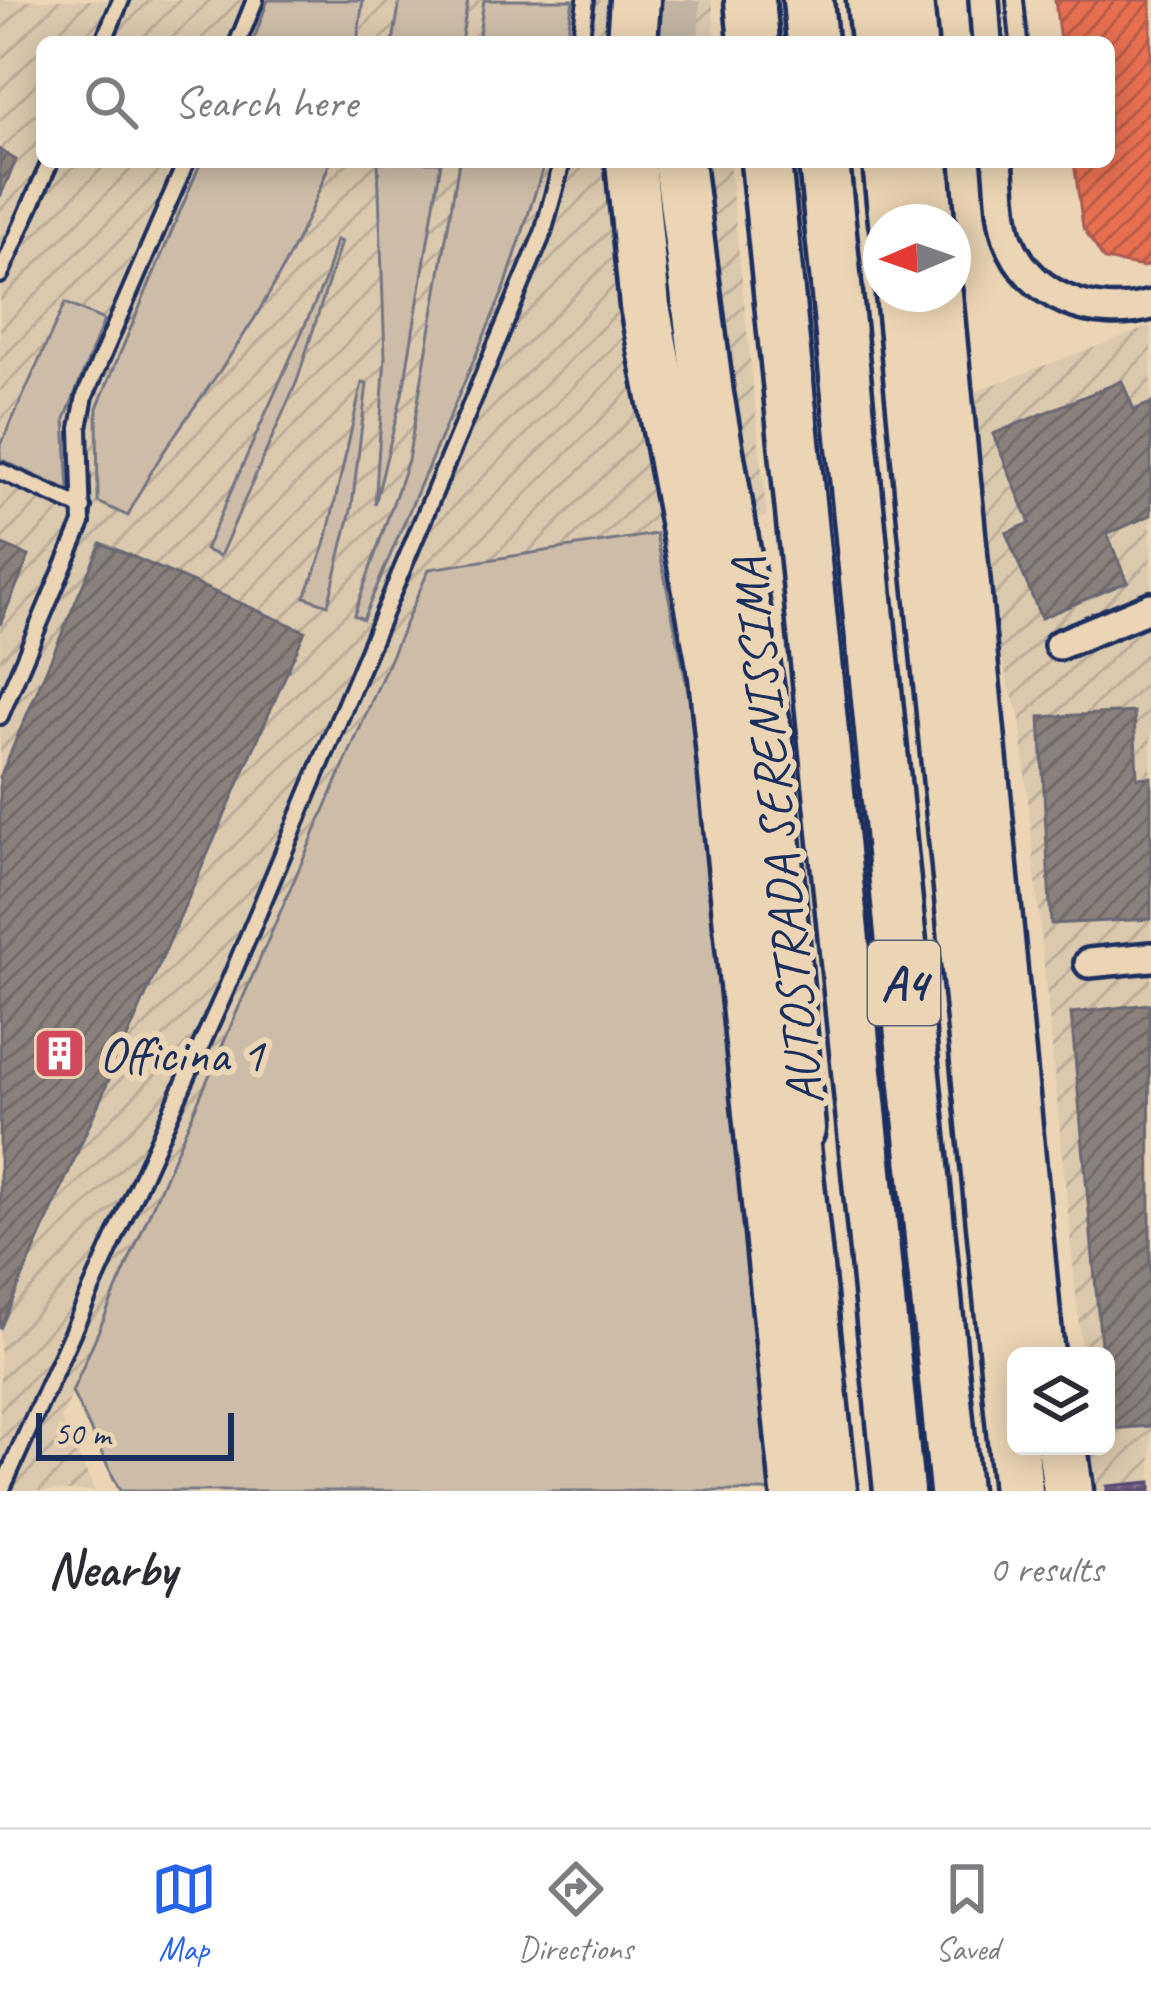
<!DOCTYPE html>
<style>
:root{--surface:#fff;--page:#f2f2f3;--text:#2b2b33;--muted:#7c7c81;--line:#e1e1e2;--accent:#2563eb}
body{margin:0;font-family:Caveat,sans-serif;background:var(--page);color:var(--text)}
.controls{position:absolute;right:36px;bottom:36px;display:grid;overflow:hidden;border-radius:18px;box-shadow:0 6px 30px #0003}
.controls button{width:108px;height:108px;display:grid;place-items:center;padding:0;border:0;border-bottom:3px solid var(--line);background:var(--surface);color:var(--text);font:60px sans-serif}
.compass{position:absolute;left:863px;top:204px;width:108px;height:108px;border-radius:50%;background:var(--surface);box-shadow:0 6px 30px #0003;rotate:268deg}
.scale{position:absolute;left:36px;bottom:30px;width:198px;box-sizing:border-box;padding-left:12px;border:6px solid #1b2f5e;border-top:0;font-size:33px;line-height:42px;white-space:nowrap;color:#1b2f5e;-webkit-text-stroke:9px #ebd5b4;paint-order:stroke}
.list{margin:0;padding:0;list-style:none}
h2{display:flex;justify-content:space-between;align-items:center;height:156px;margin:0;padding:0 48px;font-size:51px}
h2 small{font-size:39px;font-weight:400;color:var(--muted)}
.icon{flex:none;width:66px;height:66px;fill:none;stroke:currentColor;stroke-width:2;stroke-linecap:round;stroke-linejoin:round}
.map{position:relative;flex:none;width:1151px;height:1491px;overflow:hidden}
.search{position:absolute;background:var(--surface);box-shadow:0 6px 30px #0003;left:36px;right:36px;top:36px;height:132px;display:flex;align-items:center;gap:30px;box-sizing:border-box;padding:0 42px;border-radius:18px;color:var(--muted);font-size:45px}
.sheet{height:336px;background:var(--surface)}
nav{display:flex;justify-content:space-around;align-items:center;box-sizing:border-box;height:168px;border-top:3px solid var(--line);background:var(--surface);font-size:33px;color:var(--muted)}
nav a{display:grid;justify-items:center;gap:6px}
nav .on{color:var(--accent)}
.map>svg:first-child{display:block}
.industrial{fill:url(#industrial-furrows)}
.green{fill:#cdbda8;stroke:#747683;stroke-width:3}
.shops{fill:url(#shops-hatch);stroke:#aa5c55;stroke-width:3}
.offices{fill:url(#offices-hatch);stroke:#544c72;stroke-width:3}
.industry{fill:url(#industry-hatch);stroke:#696873;stroke-width:3}
.lines{fill:none;stroke-linecap:round;stroke-linejoin:round}
.motorway-tunnel{stroke:#c1b4a3;stroke-width:48;stroke-dasharray:48 24;stroke-linecap:butt}
.service-casing{stroke:#1b2f5e;stroke-width:22}
.minor-casing{stroke:#1b2f5e;stroke-width:36}
.motorway-casing{stroke:#1b2f5e;stroke-width:57}
.service{stroke:#ebd5b4;stroke-width:14}
.minor{stroke:#ebd5b4;stroke-width:27}
.motorway{stroke:#ebd5b4;stroke-width:48}
.labels{text-anchor:middle;stroke-width:12;stroke-linejoin:round;paint-order:stroke}
.shield{fill:#ebd5b4;stroke:#596178;stroke-width:3}
.shield-label{font-size:48px;font-weight:bold;fill:#1b2f5e}
.street-label{font-size:51px;fill:#1b2f5e;stroke:#ebd5b4}
.poi-label{font-size:51px;fill:#1b2f5e;stroke:#ebd5b4;text-anchor:start}
</style>
<div class="map">
<svg width="1151" height="1491" viewBox="0 0 1151 1491">
<defs>
<pattern id="industrial-furrows" width="10" height="10" patternUnits="userSpaceOnUse" patternTransform="scale(3)"><rect width="10" height="10" fill="#dbc9ae"/><path d="M-1 1l2-2M0 10L10 0M9 11l2-2" fill="none" stroke="#bbad98"/></pattern>
<pattern id="shops-hatch" width="6" height="6" patternUnits="userSpaceOnUse" patternTransform="scale(3)"><rect width="6" height="6" fill="#e76f51"/><path d="M-1 1l2-2M0 6l6-6M5 7l2-2" fill="none" stroke="#ba5c46"/></pattern>
<pattern id="offices-hatch" width="6" height="6" patternUnits="userSpaceOnUse" patternTransform="scale(3)"><rect width="6" height="6" fill="#6d597a"/><path d="M-1 1l2-2M0 6l6-6M5 7l2-2" fill="none" stroke="#80738f"/></pattern>
<pattern id="industry-hatch" width="6" height="6" patternUnits="userSpaceOnUse" patternTransform="scale(3)"><rect width="6" height="6" fill="#8a817c"/><path d="M-1 1l2-2M0 6l6-6M5 7l2-2" fill="none" stroke="#706a69"/></pattern>
</defs>
<rect width="100%" height="100%" fill="#ebd5b4"/>
<filter id="ink" filterUnits="userSpaceOnUse"><feTurbulence type="fractalNoise" baseFrequency=".00833" numOctaves="2"/><feDisplacementMap in="SourceGraphic" scale="24" xChannelSelector="R" yChannelSelector="G"/><feConvolveMatrix kernelMatrix="1 2 1 2 8 2 1 2 1" color-interpolation-filters="sRGB"/></filter>
<g filter="url(#ink)">
<g class="industrial">
<path d="M0 0H712L716 42H42V162H729L767 517 429 570 61 1419 95 1491H0Z"/>
<path d="M1151 326V1491H1096L1091 1446H1106V1356H1082L1020 719 997 646 963 396Z"/>
</g>
<g class="green">
<path d="M268 0H363L357 42H253Z"/>
<path d="M400 0H468L461 42H393Z"/>
<path d="M484 0H573L566 42H478Z"/>
<path d="M201 162H330C306 227 277 286 238 344 201 401 157 452 128 516L98 502 97 408Z"/>
<path d="M378 162H441L404 386 375 505 385 357Z"/>
<path d="M459 162H545L505 287 363 619 354 615 408 460Z"/>
<path d="M336 240 341 242 297 381 220 556 205 550 325 280Z"/>
<path d="M65 303 104 320 65 419 69 491 0 459V447Z"/>
<path d="M362 383 367 384 352 506 328 605 305 597 325 545Z"/>
<path d="M656 534 699 746 780 1491H120L72 1392 429 569Z"/>
</g>
<path class="shops" d="M1055 0H1151V264L1144 267 1104 260 1083 227 1074 162H1109V42H1060Z"/>
<path class="offices" d="M1151 1482V1491H1107V1486Z"/>
<g class="industry">
<path d="M0 150 16 160 0 197Z"/>
<path d="M1122 381 1134 410 1151 403V515L1107 534 1127 582 1041 618 1006 533 1030 523 993 434Z"/>
<path d="M101 543 305 631 0 1329V777Z"/>
<path d="M0 544 29 556 0 625Z"/>
<path d="M1134 712 1137 778 1151 777V919L1051 924 1040 717Z"/>
<path d="M1149 1004 1151 1426 1108 1429 1106 1356H1102L1071 1013Z"/>
</g>
<g class="lines">
<path class="motorway-tunnel" d="M674 42 676 0"/>
<defs>
<g id="service">
<path d="M1015 0 1019 42"/>
<path d="M103 42 121 0"/>
<path d="M238 42 255 0"/>
<path d="M580 42 586 0"/>
<path d="M0 275 50 162"/>
<path d="M0 471 83 508"/>
<path d="M0 716 82 523 79 428 85 396 186 162"/>
<path d="M1 1491 225 992 543 233 562 162"/>
</g>
<g id="minor">
<path d="M984 0 987 42"/>
<path d="M998 162C1001 187 1000 215 1008 239 1029 297 1094 321 1151 305"/>
<path d="M1059 645 1151 607"/>
<path d="M1089 963 1151 957"/>
</g>
<g id="motorway">
<path d="M750 0 754 42"/>
<path d="M808 0 812 42"/>
<path d="M872 0 876 42"/>
<path d="M908 0 912 42"/>
<path d="M632 42 635 0"/>
<path d="M631 162 645 306 714 676 796 1491"/>
<path d="M679 162 708 394 766 731 800 1129"/>
<path d="M766 162 899 1491"/>
<path d="M824 162 955 1491"/>
<path d="M888 162 894 222"/>
<path d="M924 162 929 222"/>
<path d="M901 294 1018 1491"/>
<path d="M937 294 1039 1356"/>
<path d="M790 1100 832 1491"/>
<path d="M1062 1446 1068 1491"/>
</g>
</defs>
<use href="#service" class="service-casing"/>
<use href="#minor" class="minor-casing"/>
<use href="#motorway" class="motorway-casing"/>
<use href="#service" class="service"/>
<use href="#minor" class="minor"/>
<use href="#motorway" class="motorway"/>
</g>
</g>
<defs>
<symbol id="building-square" viewBox="-11 -11 22 22"><rect x="-9" y="-9" width="18" height="18" rx="4" fill="#d1495b" stroke="#ebd5b4"/><path d="M-4-6H4V6H1V3H-1V6H-4ZM-2.5-4.3h1.7v1.8h-1.7ZM.8-4.3h1.7v1.8H.8ZM-2.5-1h1.7V.8h-1.7ZM.8-1h1.7V.8H.8Z" fill="#fff"/></symbol>
</defs>
<g fill-rule="evenodd">
<use href="#building-square" x="30" y="1024" width="59" height="59"/>
</g>
<g class="labels">
<rect class="shield" x="868" y="941" width="72" height="84" rx="9"/>
<g class="shield-label">
<text x="904" y="1000">A4</text>
</g>
<g class="street-label">
<text transform="translate(776 832) rotate(-96)" y="18">AUTOSTRADA SERENISSIMA</text>
</g>
<g class="poi-label">
<text x="99" y="1071">Officina 1</text>
</g>
</g>
</svg>
<div class="controls">
<button><svg class="icon" aria-label="layers" viewBox="0 0 24 24"><path d="M12 4l9 5-9 5-9-5zM3 14l9 5 9-5"/></svg></button>
</div>
<svg class="compass" viewBox="-18 -18 36 36"><path d="M0-13l5 13h-10z" fill="#e53935"/><path d="M0 13l5-13h-10z" fill="#7c7c81"/></svg>
<div class="scale">50 m</div>
<div class="search"><svg class="icon" aria-label="search" viewBox="0 0 24 24"><circle cx="10" cy="10" r="6"/><path d="M15 15l6 6"/></svg>Search here</div>
</div>
<section class="sheet">
<h2>Nearby<small>0 results</small></h2>
<ul class="list">
</ul>
</section>
<nav>
<a class="on"><svg class="icon" aria-label="map" viewBox="0 0 24 24"><path d="M3 6l6-2 6 2 6-2v14l-6 2-6-2-6 2zM9 4v14M15 6v14"/></svg>Map</a>
<a><svg class="icon" aria-label="directions" viewBox="0 0 24 24"><path d="M12 3l9 9-9 9-9-9zM9 14v-3h6M13 9l2 2-2 2"/></svg>Directions</a>
<a><svg class="icon" aria-label="saved" viewBox="0 0 24 24"><path d="M7 4h10v16l-5-4-5 4z"/></svg>Saved</a>
</nav>
